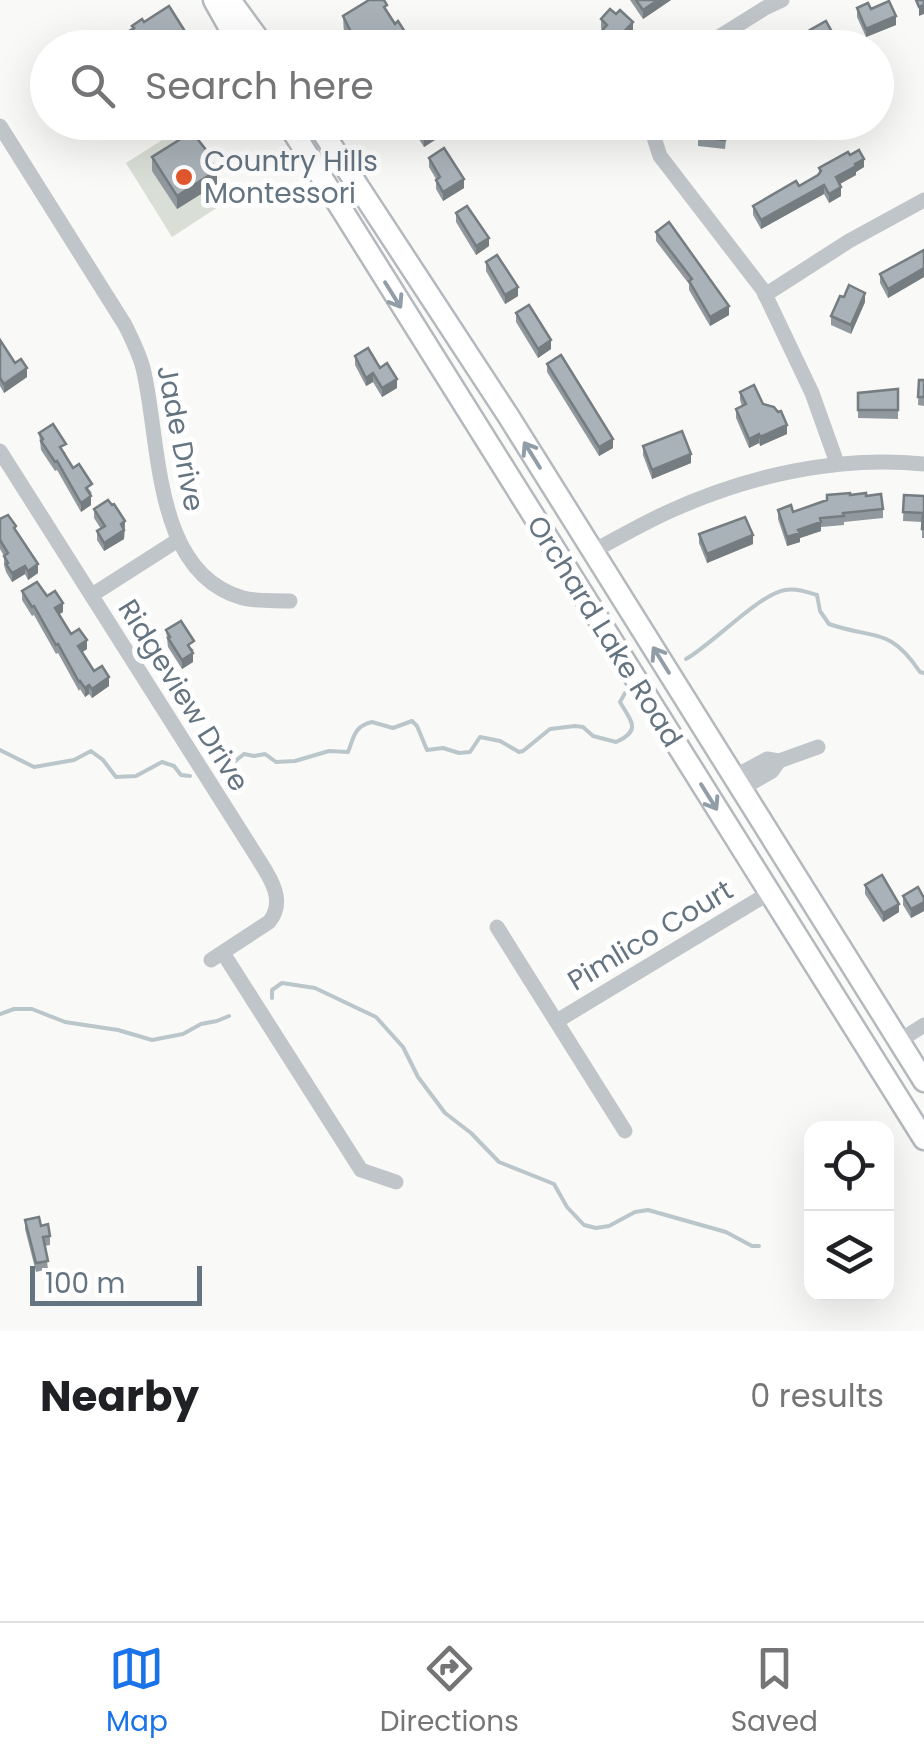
<!DOCTYPE html>
<style>
:root{--surface:#fff;--page:#f6f6f6;--text:#202124;--muted:#757577;--line:#e0e0e0;--accent:#1a73e8}
body{margin:0;font-family:Poppins,sans-serif;background:var(--page);color:var(--text)}
.controls{position:absolute;right:30px;bottom:30px;display:grid;overflow:hidden;border-radius:20px;box-shadow:0 10px 40px #0002}
.controls button{width:90px;height:90px;display:grid;place-items:center;padding:0;border:0;border-bottom:2px solid var(--line);background:var(--surface);color:var(--text);font:50px sans-serif}
.scale{position:absolute;left:30px;bottom:25px;width:172px;box-sizing:border-box;padding-left:10px;border:5px solid #647481;border-top:0;font-size:28px;line-height:35px;white-space:nowrap;color:#647481;-webkit-text-stroke:8px #fff;paint-order:stroke}
.list{margin:0;padding:0;list-style:none}
h2{display:flex;justify-content:space-between;align-items:center;height:130px;margin:0;padding:0 40px;font-size:42px}
h2 small{font-size:32px;font-weight:400;color:var(--muted)}
.icon{flex:none;width:55px;height:55px;fill:none;stroke:currentColor;stroke-width:2;stroke-linecap:round;stroke-linejoin:round}
.map{position:relative;flex:none;width:924px;height:1331px;overflow:hidden}
.search{position:absolute;background:var(--surface);box-shadow:0 10px 40px #0002;left:30px;right:30px;top:30px;height:110px;display:flex;align-items:center;gap:25px;box-sizing:border-box;padding:0 35px;border-radius:55px;color:var(--muted);font-size:38px}
.sheet{height:290px;background:var(--surface)}
nav{display:flex;justify-content:space-around;align-items:center;box-sizing:border-box;height:140px;border-top:2px solid var(--line);background:var(--surface);font-size:28px;color:var(--muted)}
nav a{display:grid;justify-items:center;gap:5px}
nav .on{color:var(--accent)}
.map>svg:first-child{display:block}
.green{fill:#d9ded6}
.lines{fill:none;stroke-linecap:round;stroke-linejoin:round}
.stream{stroke:#bbc6cb;stroke-width:4}
.major-casing{stroke:#b4b9bd;stroke-width:25}
.minor{stroke:#c0c5c9;stroke-width:15}
.major{stroke:#fff;stroke-width:20}
.wall{fill:#91999e}
.shaded-wall{fill:#767d81}
.building{fill:#a9b2b8;stroke:#767d81;stroke-width:2.5}
.oneway{stroke:#929ea7}
.poi-dot{fill:#e2572e;stroke:#fff;stroke-width:4}
.labels{text-anchor:middle;stroke-width:10;stroke-linejoin:round;paint-order:stroke}
.poi-label{font-size:28px;fill:#647481;stroke:#fff;text-anchor:start}
.street-label{font-size:28px;fill:#647481;stroke:#fff}
</style>
<div class="map">
<svg width="924" height="1331" viewBox="0 0 924 1331">
<rect width="100%" height="100%" fill="#f9f9f7"/>
<path class="green" d="M181 128C197 153 202 182 218 207L172 237 126 163Z"/>
<g class="lines">
<g class="stream">
<path d="M686 659C714 643 758 595 785 590 796 588 808 592 817 595L820 611 829 624C875 640 889 626 920 672L924 673"/>
<path d="M0 750 34 767 74 760 91 751 103 760 116 777 136 776 162 762 174 766 181 775 190 776"/>
<path d="M219 768 234 762 244 754 254 756 265 754 276 762 295 761 329 751 348 752C354 737 354 726 372 722L393 728 412 721 417 726 427 750 443 748 459 753 470 752 480 737 500 741 519 752 523 751 550 729 575 726 583 727 593 736 616 742C643 730 630 720 620 702L625 693"/>
<path d="M272 998V990L282 983 315 988 376 1017 403 1047 418 1077 445 1113 471 1133 499 1162 554 1184 567 1207 584 1225 596 1228 609 1226 635 1212 648 1210 726 1232 752 1246H759"/>
<path d="M0 1014 14 1009H32L65 1022 118 1030 152 1040 183 1034 201 1024 217 1021 229 1016"/>
</g>
<defs>
<g id="major">
<path d="M214 0 241 48"/>
<path d="M230 0 265 48"/>
<path d="M287 122 924 1139"/>
<path d="M316 122 509 417 924 1081"/>
</g>
</defs>
<use href="#major" class="major-casing"/>
<g class="minor">
<path d="M701 48 765 8 782 0"/>
<path d="M649 122 660 156 763 290 812 393 837 463"/>
<path d="M0 126 125 325C132 339 139 353 143 368 161 442 152 573 243 598 258 602 275 600 290 601"/>
<path d="M765 295 849 241 924 200"/>
<path d="M0 451 252 849C265 871 289 898 269 922L211 960"/>
<path d="M592 552C617 538 642 524 668 512 747 476 838 455 924 464"/>
<path d="M92 595 178 540"/>
<path d="M734 777 767 759 779 761 818 747"/>
<path d="M741 789 772 771 779 761"/>
<path d="M497 927 625 1131"/>
<path d="M223 953 361 1170 396 1182"/>
<path d="M557 1021 769 893"/>
<path d="M899 1041 924 1025"/>
</g>
<use href="#major" class="major"/>
</g>
<g class="wall">
<path d="M630 0H671L643 19Z"/>
<path d="M857 8 871 9 896 25 866 37 857 17Z"/>
<path d="M387 12 395 24 412 43 432 48H337V39L344 34 343 16Z"/>
<path d="M601 19 633 30 624 40V48L596 46V37L603 30 601 28Z"/>
<path d="M408 122H452V129L424 147Z"/>
<path d="M728 122 725 149 698 146V137Z"/>
<path d="M850 155 864 167 856 172V175L840 184 841 196 829 203 824 194 761 229 753 215V206L799 186 819 174V168Z"/>
<path d="M152 157 210 160 217 184 177 209 152 171Z"/>
<path d="M429 158 464 188 443 201 436 189V179L429 167Z"/>
<path d="M456 213 489 246 476 255 456 222Z"/>
<path d="M656 232 729 315 710 326 689 290V284L656 241Z"/>
<path d="M924 250V277L888 298 880 283V274Z"/>
<path d="M486 262 518 296 505 304 486 271Z"/>
<path d="M865 302 851 334 831 325V316Z"/>
<path d="M516 313 551 349 538 358 516 322Z"/>
<path d="M0 340 15 363 27 377 4 393 0 386Z"/>
<path d="M355 356 380 368 397 388 382 397 373 382 366 386 355 365Z"/>
<path d="M547 364 613 448 599 456 547 372Z"/>
<path d="M919 380H924V406L918 405Z"/>
<path d="M898 389V419L858 418V393Z"/>
<path d="M740 392 763 404 787 434 760 446 759 443 749 448 736 418V409L742 406 740 400Z"/>
<path d="M39 433 66 453 64 454 73 468 92 493 90 494 91 505 81 512 57 470 55 471 41 450Z"/>
<path d="M643 446 691 463 652 479 643 455Z"/>
<path d="M850 495 866 496 883 509V518L844 522V525L821 527V531L800 538V542L787 546 778 519V510L793 512Z"/>
<path d="M904 495 924 496V538H922V522L903 521Z"/>
<path d="M94 509 125 521 124 539 104 551 97 540V531L101 529 94 518Z"/>
<path d="M0 519 16 530 38 573 28 580 25 574 12 582 6 572 4 565V556L0 549Z"/>
<path d="M699 534 753 544 707 563 699 543Z"/>
<path d="M22 591 47 596 63 612 59 614 71 634 87 649 82 652 94 671 109 686 92 698 89 694 85 697 80 689 79 691 58 653 56 654 34 615 32 616 22 600Z"/>
<path d="M166 630 194 650 192 651 193 662 182 669 168 647Z"/>
<path d="M865 885 899 912 883 922 865 894Z"/>
<path d="M903 896 924 898V911L911 918 903 905Z"/>
<path d="M25 1220 41 1226 50 1236V1245L45 1246 48 1269 36 1272 25 1229Z"/>
</g>
<g class="shaded-wall">
<path d="M658 0H671L643 19V10Z"/>
<path d="M924 5V14L919 16V7Z"/>
<path d="M896 16V25L866 37V29Z"/>
<path d="M633 22V30L624 40V48H617L620 36Z"/>
<path d="M837 41V48H824Z"/>
<path d="M442 122H452V129L424 147V134Z"/>
<path d="M864 159V167L856 172V175L836 186V177Z"/>
<path d="M217 170V184L177 209V196Z"/>
<path d="M464 179V188L443 201V192Z"/>
<path d="M824 185V194L761 229V220Z"/>
<path d="M841 187V196L829 203V194Z"/>
<path d="M489 238V246L476 255V246Z"/>
<path d="M924 268V277L888 298V289Z"/>
<path d="M518 287V296L505 304V295Z"/>
<path d="M865 293V302L851 334V325Z"/>
<path d="M729 306V315L710 326V317Z"/>
<path d="M551 340V349L538 358V349Z"/>
<path d="M27 368V377L4 393V384Z"/>
<path d="M373 373V382L366 386V378Z"/>
<path d="M397 379V388L382 397V388Z"/>
<path d="M787 425V434L760 446V437Z"/>
<path d="M759 434V443L749 448V439Z"/>
<path d="M613 439V448L599 456V447Z"/>
<path d="M691 454V463L652 479V470Z"/>
<path d="M91 496V505L81 512V503Z"/>
<path d="M125 521 124 539 104 551V543Z"/>
<path d="M821 522V531L800 538V542L787 546V537L798 530Z"/>
<path d="M753 535V544L707 563V554Z"/>
<path d="M38 564V573L28 580V571Z"/>
<path d="M25 566V574L12 582V573Z"/>
<path d="M63 603V612L55 617V608Z"/>
<path d="M87 640V649L78 655V646Z"/>
<path d="M193 653V662L182 669V660Z"/>
<path d="M109 677V686L92 698V689Z"/>
<path d="M89 685V694L85 697V688Z"/>
<path d="M924 902V911L911 918V909Z"/>
<path d="M899 904V912L883 922V913Z"/>
</g>
<g class="building">
<path d="M369 0H384L387 5 384 7 395 24 398 21 412 43 424 35 432 48H361L359 44 353 48H342L337 39 350 30 343 16Z"/>
<path d="M636 0H658L643 10Z"/>
<path d="M916 0H924V5L919 7Z"/>
<path d="M889 1 896 16 866 29 857 8 868 3 871 9Z"/>
<path d="M169 6 193 44 187 48H108L106 45 134 28 132 26 142 19 144 22Z"/>
<path d="M610 9 616 14 620 10 633 22 620 36 624 40 617 48H608L596 37 607 25 601 19Z"/>
<path d="M826 21 837 41 824 48H787L813 34 810 30Z"/>
<path d="M416 122H442L424 134Z"/>
<path d="M699 122H727L725 140 698 137Z"/>
<path d="M192 132 210 155 208 157 217 170 177 196 152 157Z"/>
<path d="M444 148 464 179 443 192 436 180 440 177 429 158Z"/>
<path d="M859 150 864 159 855 164 856 166 836 177 841 187 829 194 824 185 761 220 753 206 796 181 799 186 818 175 821 171 819 168 848 152 850 155Z"/>
<path d="M467 206 489 238 476 246 456 213Z"/>
<path d="M669 222 729 306 710 317 689 281 692 279 656 232Z"/>
<path d="M924 250V268L888 289 880 274Z"/>
<path d="M497 255 518 287 505 295 486 262Z"/>
<path d="M849 285 865 293 851 325 831 316 840 296 844 297Z"/>
<path d="M529 305 551 340 538 349 516 313Z"/>
<path d="M0 340 15 363 21 359 27 368 4 384 0 378Z"/>
<path d="M368 348 380 368 387 363 397 379 382 388 373 373 366 378 355 356Z"/>
<path d="M561 355 613 439 599 447 547 364Z"/>
<path d="M919 380H924V397H918Z"/>
<path d="M754 385 763 404 774 407 778 412 781 411 787 425 760 437 759 434 749 439 736 409 746 404 740 392Z"/>
<path d="M898 389V410H858V393Z"/>
<path d="M53 424 66 444 60 447 73 468 79 464 92 484 86 488 91 496 81 503 57 461 55 462 41 441 43 439 39 433Z"/>
<path d="M682 431 691 454 652 470 643 446Z"/>
<path d="M850 493V495L866 493V496L881 494 883 509 843 513 844 516 820 518 821 522 798 530 800 533 787 537 778 510 791 505 793 512 827 500V495Z"/>
<path d="M904 495 924 496V529H922L923 513 903 512Z"/>
<path d="M108 500 112 505 114 504 125 521 121 524 124 530 104 543 97 531 105 526 94 509Z"/>
<path d="M8 515 16 526 14 528 38 564 28 571 25 566 12 573 6 564 8 563 4 556 8 553 0 540V519Z"/>
<path d="M745 517 753 535 707 554 699 534Z"/>
<path d="M37 582 47 596 55 591 63 603 55 608 71 634 79 629 87 640 78 646 94 671 102 666 109 677 92 689 89 685 85 688 80 681 79 682 58 644 56 645 34 606 32 607 22 591Z"/>
<path d="M181 621 194 641 188 645 193 653 182 660 168 638 170 637 166 630Z"/>
<path d="M882 875 899 904 883 913 865 885Z"/>
<path d="M918 887 924 898V902L911 909 903 896Z"/>
<path d="M39 1217 41 1226 48 1224 50 1236 43 1237 48 1261 36 1263 25 1220Z"/>
</g>
<defs><path id="oneway-shaft" d="M-6 0H5M1.5-3L5.5 0L1.5 3" fill="none" stroke-width="1.6" stroke-linecap="round" stroke-linejoin="round" transform="scale(2.5)"/></defs>
<g class="oneway">
<use href="#oneway-shaft" transform="translate(393 295) rotate(58)"/>
<use href="#oneway-shaft" transform="translate(532 455) rotate(-122)"/>
<use href="#oneway-shaft" transform="translate(661 660) rotate(-122)"/>
<use href="#oneway-shaft" transform="translate(709 797) rotate(58)"/>
</g>
<circle class="poi-dot" cx="184" cy="177" r="10"/>
<g class="labels">
<g class="poi-label">
<text x="204" y="171">Country Hills<tspan x="204" dy="32">Montessori</tspan></text>
</g>
<g class="street-label">
<text transform="translate(181 438) rotate(79)" y="10">Jade Drive</text>
<text transform="translate(605 631) rotate(58)" y="10">Orchard Lake Road</text>
<text transform="translate(184 695) rotate(58)" y="10">Ridgeview Drive</text>
<text transform="translate(650 935) rotate(-31)" y="10">Pimlico Court</text>
</g>
</g>
</svg>
<div class="controls">
<button><svg class="icon" aria-label="locate" viewBox="0 0 24 24"><circle cx="12" cy="12" r="6"/><path d="M12 2v4M12 18v4M2 12h4M18 12h4"/></svg></button>
<button><svg class="icon" aria-label="layers" viewBox="0 0 24 24"><path d="M12 4l9 5-9 5-9-5zM3 14l9 5 9-5"/></svg></button>
</div>
<div class="scale">100 m</div>
<div class="search"><svg class="icon" aria-label="search" viewBox="0 0 24 24"><circle cx="10" cy="10" r="6"/><path d="M15 15l6 6"/></svg>Search here</div>
</div>
<section class="sheet">
<h2>Nearby<small>0 results</small></h2>
<ul class="list">
</ul>
</section>
<nav>
<a class="on"><svg class="icon" aria-label="map" viewBox="0 0 24 24"><path d="M3 6l6-2 6 2 6-2v14l-6 2-6-2-6 2zM9 4v14M15 6v14"/></svg>Map</a>
<a><svg class="icon" aria-label="directions" viewBox="0 0 24 24"><path d="M12 3l9 9-9 9-9-9zM9 14v-3h6M13 9l2 2-2 2"/></svg>Directions</a>
<a><svg class="icon" aria-label="saved" viewBox="0 0 24 24"><path d="M7 4h10v16l-5-4-5 4z"/></svg>Saved</a>
</nav>
